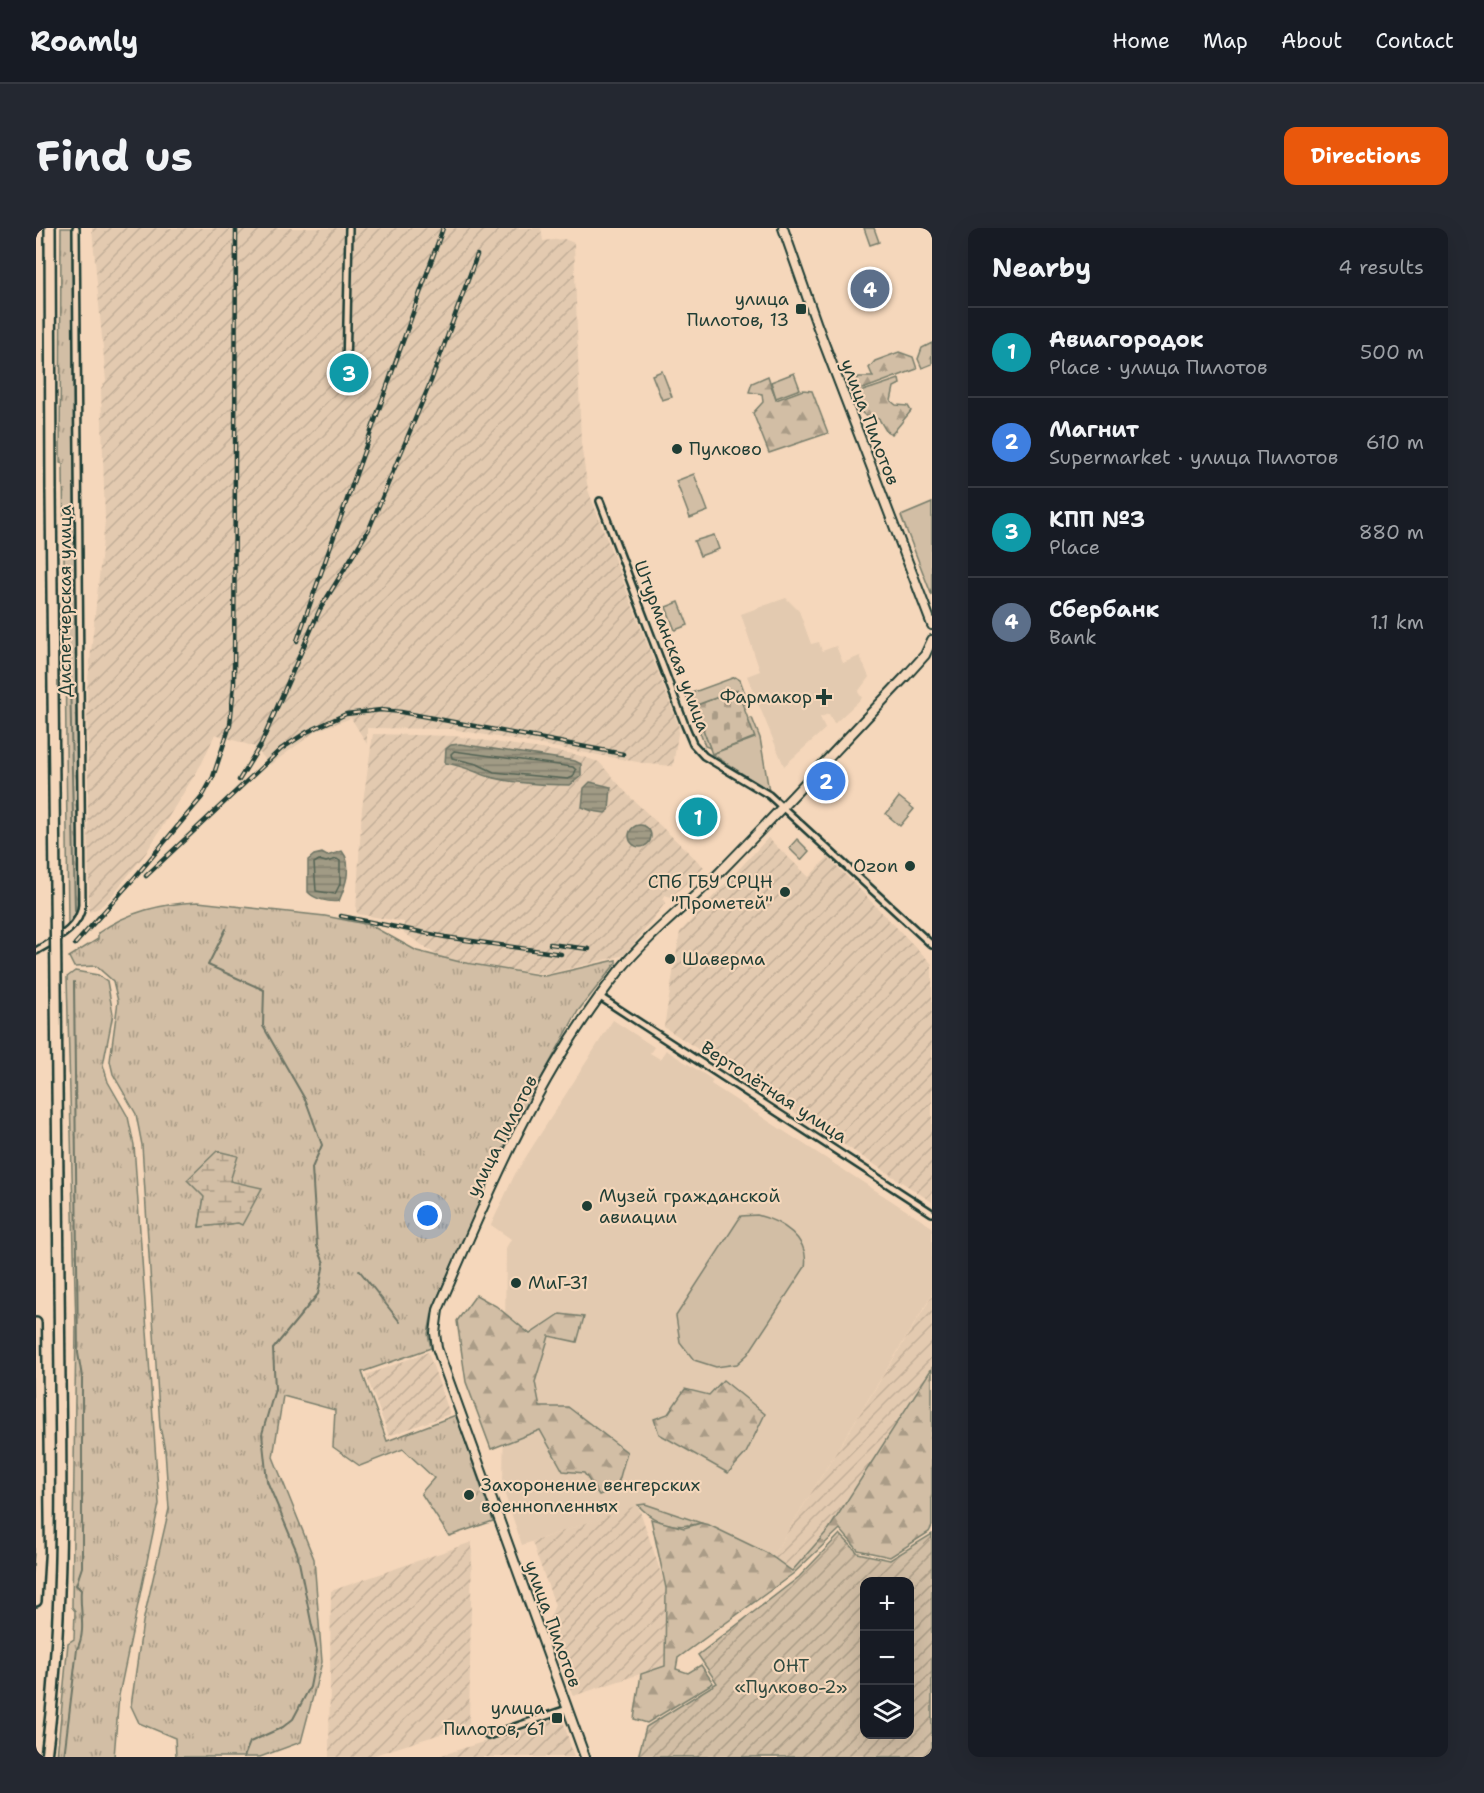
<!DOCTYPE html>
<meta charset="utf-8">
<style>
:root{--surface:#171b24;--page:#242831;--text:#f1f3f6;--muted:#9ea1a6;--line:#363941;--accent:#ea580c}
body{margin:0;font-family:"Shantell Sans",sans-serif;background:var(--page);color:var(--text)}
.controls{position:absolute;right:18px;bottom:18px;display:grid;overflow:hidden;border-radius:12px;box-shadow:0 6px 24px #0002}
.controls button{width:54px;height:54px;display:grid;place-items:center;padding:0;border:0;border-bottom:2px solid var(--line);background:var(--surface);color:var(--text);font:30px sans-serif}
.you{position:absolute;left:392px;top:988px;width:21px;height:21px;margin:-15px;border:4px solid #fff;border-radius:50%;background:#1a73e8;box-shadow:0 0 0 9px #1a73e833}
.badge{display:grid;place-items:center;width:39px;height:39px;border-radius:50%;background:var(--accent);color:#fff;font-size:20px;font-weight:700}
.pin{position:absolute;translate:-50% -50%;border:3px solid #fff;box-shadow:0 2px 6px #0006}
.list{margin:0;padding:0;list-style:none}
h2{display:flex;justify-content:space-between;align-items:center;height:78px;margin:0;padding:0 24px;font-size:26px}
h2 small{font-size:20px;font-weight:400;color:var(--muted)}
.list li{display:grid;grid-template-columns:39px 1fr auto;gap:18px;align-items:center;box-sizing:border-box;height:90px;padding:0 24px;border-top:2px solid var(--line)}
.list b{display:block;font-size:22px;white-space:nowrap}
.list p{margin:0;font-size:20px;white-space:nowrap;color:var(--muted)}
.list em{font-size:20px;font-style:normal;color:var(--muted)}
.icon{flex:none;width:33px;height:33px;fill:none;stroke:currentColor;stroke-width:2;stroke-linecap:round;stroke-linejoin:round}
.map{position:relative;flex:none;width:896px;height:1529px;overflow:hidden;border-radius:12px}
header{display:flex;align-items:center;gap:36px;box-sizing:border-box;height:84px;padding:0 30px;background:var(--surface);border-bottom:2px solid var(--line)}
header strong{font-size:28px}
nav{display:flex;gap:33px;margin-inline-start:auto;font-size:21px}
.intro{display:flex;align-items:center;justify-content:space-between;box-sizing:border-box;height:144px;padding:0 36px}
h1{margin:0;font-size:42px}
.button{padding:15px 27px;border-radius:12px;background:var(--accent);color:#fff;font-size:21px;font-weight:700}
main{display:flex;gap:36px;padding:0 36px}
aside{flex:1;background:var(--surface);border-radius:12px;box-shadow:0 6px 24px #0002}
.map>svg:first-child{display:block}
.built{fill:#e3cab0}
.industrial{fill:url(#industrial-furrows)}
.grass{fill:url(#grass-tufts);stroke:#787e6c;stroke-width:1.5;fill-rule:evenodd}
.forest{fill:url(#forest-firs);stroke:#787e6c;stroke-width:1.5}
.wetland{fill:url(#wetland-marsh);stroke:#787e6c;stroke-width:1.5}
.cemetery{fill:url(#cemetery-stones);stroke:#787e6c;stroke-width:1.5}
.park{fill:#d2bea5;stroke:#787e6c;stroke-width:1.5}
.garden{fill:url(#garden-furrows);stroke:#787e6c;stroke-width:1.5;fill-rule:evenodd}
.water{fill:url(#water-rules);stroke:#6d7565;stroke-width:1.5}
.lines{fill:none;stroke-linecap:round;stroke-linejoin:round}
.shore{stroke:#536354;stroke-width:1.5}
.stream{stroke:#6d7565;stroke-width:2}
.street-casing{stroke:#1f3d34;stroke-width:10}
.secondary-casing{stroke:#1f3d34;stroke-width:12}
.highway-casing{stroke:#1f3d34;stroke-width:14}
.street{stroke:#f5d7bb;stroke-width:5}
.secondary{stroke:#f5d7bb;stroke-width:8}
.highway{stroke:#f5d7bb;stroke-width:9}
.rail-casing{stroke:#1f3d34;stroke-width:4.5}
.rail{stroke:#f5d7bb;stroke-width:2;stroke-dasharray:7;stroke-linecap:butt}
.highway-bridge-casing{stroke:#1f3d34;stroke-width:14;stroke-linecap:butt}
.highway-bridge{stroke:#f5d7bb;stroke-width:9}
.poi-dot{fill:#1f3d34;stroke:#f5d7bb;stroke-width:2}
.labels{text-anchor:middle;stroke-width:4.5;stroke-linejoin:round;paint-order:stroke}
.poi-label{font-size:18px;fill:#1f3d34;stroke:#f5d7bb;text-anchor:end}
.street-label{font-size:18px;fill:#1f3d34;stroke:#f5d7bb}
.park-label{font-size:18px;fill:#314a3f;stroke:#f5d7bb}
</style>
<header>
<strong>Roamly</strong>
<nav><a>Home</a><a>Map</a><a>About</a><a>Contact</a></nav>
</header>
<div class="intro"><h1>Find us</h1><a class="button">Directions</a></div>
<main>
<div class="map">
<svg width="896" height="1529" viewBox="0 0 896 1529">
<defs>
<pattern id="industrial-furrows" width="10" height="10" patternUnits="userSpaceOnUse" patternTransform="scale(1.5)"><rect width="10" height="10" fill="#e3cab0"/><path d="M-1 1l2-2M0 10L10 0M9 11l2-2" fill="none" stroke="#c2ae98"/></pattern>
<pattern id="grass-tufts" width="24" height="20" patternUnits="userSpaceOnUse" patternTransform="scale(1.5)"><rect width="24" height="20" fill="#d2bea5"/><path d="M3 7l-1-3M5 7V3M7 7l1-3M15 17l-1-3M17 17v-4M19 17l1-3" fill="none" stroke="#aa9c87"/></pattern>
<pattern id="forest-firs" width="22" height="20" patternUnits="userSpaceOnUse" patternTransform="scale(1.5)"><rect width="22" height="20" fill="#d2bea5"/><path d="M5 1l3.5 6h-7zM16 11l3.5 6h-7z" fill="#aa9c87"/></pattern>
<pattern id="wetland-marsh" width="20" height="14" patternUnits="userSpaceOnUse" patternTransform="scale(1.5)"><rect width="20" height="14" fill="#d2bea5"/><path d="M1 5h8M5 5V1M11 12h8M15 12V8" fill="none" stroke="#aa9c87"/></pattern>
<pattern id="cemetery-stones" width="16" height="16" patternUnits="userSpaceOnUse" patternTransform="scale(1.5)"><rect width="16" height="16" fill="#d2bea5"/><path d="M2 7V4a2 2 0 0 1 4 0v3zM10 15v-3a2 2 0 0 1 4 0v3z" fill="#aa9c87"/></pattern>
<pattern id="garden-furrows" width="10" height="10" patternUnits="userSpaceOnUse" patternTransform="scale(1.5)"><rect width="10" height="10" fill="#d2bea5"/><path d="M-1 1l2-2M0 10L10 0M9 11l2-2" fill="none" stroke="#aa9c87"/></pattern>
<pattern id="water-rules" width="6" height="5" patternUnits="userSpaceOnUse" patternTransform="scale(1.5)"><rect width="6" height="5" fill="#a19b85"/><path d="M0 2.5h6" fill="none" stroke="#83806e"/></pattern>
</defs>
<rect width="100%" height="100%" fill="#f5d7bb"/>
<filter id="ink" filterUnits="userSpaceOnUse"><feTurbulence type="fractalNoise" baseFrequency=".0167" numOctaves="2"/><feDisplacementMap in="SourceGraphic" scale="12" xChannelSelector="R" yChannelSelector="G"/><feConvolveMatrix kernelMatrix="1 2 1 2 8 2 1 2 1" color-interpolation-filters="sRGB"/></filter>
<g filter="url(#ink)">
<g class="built">
<path d="M750 370 763 383 775 416 783 414 786 423 800 418 807 435 824 428 833 449 822 464 826 470 798 496 793 486 784 489 789 501 748 538 711 448 724 443 705 386Z"/>
<path d="M577 792 618 819 614 825 624 831 630 822 677 852 675 856 896 999V1067L736 1329 673 1297 609 1276 486 1317 467 1261 470 1020 475 1011 455 997 479 946Z"/>
</g>
<g class="industrial">
<path d="M56 0H505L507 13 528 11 538 15 545 216 552 262 643 499 637 538 613 536 416 501 331 500V516L315 490 280 503 234 537 219 519 179 506 166 535 110 625 74 670 63 680 53 684 51 461 69 293 65 160 70 153Z"/>
<path d="M337 506 418 508 538 526 563 534 594 569 668 639 635 669 629 667 627 672 630 674 589 727 511 746 423 735 402 728 367 704 368 694 322 686 320 683 326 580Z"/>
<path d="M732 610 773 649 792 629 896 736V974L628 799 644 704Z"/>
<path d="M896 1068V1140L793 1301 756 1344 736 1329Z"/>
<path d="M392 1124 414 1186 353 1208 330 1147Z"/>
<path d="M602 1277 630 1360 629 1438 537 1468 511 1396 519 1377 496 1314Z"/>
<path d="M436 1314 433 1497 332 1529H293L295 1363Z"/>
<path d="M526 1489 538 1529H400Z"/>
</g>
<g class="grass">
<path d="M25 0H36C37 217 40 433 42 650L41 683 32 697 27 236 24 235Z"/>
<path d="M162 674 289 688 334 697 381 723 424 734 509 748 580 732V735L542 783 471 913 397 1080 392 1106 395 1120 326 1144 351 1213 420 1187 457 1293 413 1308 385 1265 398 1250 367 1221 324 1238 297 1219 299 1182 247 1168 237 1229 278 1331 286 1434 265 1514 224 1529H140L139 1510 103 1495 95 1478 107 1394 133 1281 129 1222 124 1199 106 917 100 886 77 846 74 833 82 773 77 753 60 738 38 739 33 729 62 711V705C93 683 125 676 162 674ZM168 969 202 995 163 999Z"/>
<path d="M39 743 62 747 71 753 77 786 67 837 72 854 92 889 98 917 123 1276 83 1467 78 1529H21L32 1415 38 1411 39 1383 36 1379 40 1100 31 749Z"/>
<path d="M609 1276 665 1295C640 1302 619 1296 602 1277Z"/>
</g>
<g class="forest">
<path d="M896 115V136L886 140 882 131 886 120Z"/>
<path d="M863 124 877 129 881 141 827 161 821 160 819 154 823 149H837L833 140 839 133Z"/>
<path d="M732 148 740 172 767 162 776 163 792 205 733 225 717 185 727 174 726 166 713 164 716 155Z"/>
<path d="M863 151 864 156 858 159 855 173 860 177 872 178 875 183 856 206 850 203 843 191C825 191 823 181 818 166Z"/>
<path d="M440 1067 460 1078 494 1106 524 1086 548 1089 541 1114 513 1108 499 1154 504 1179H532L591 1224 581 1260 563 1267 548 1245 527 1243 504 1202 455 1221 430 1154 421 1093Z"/>
<path d="M896 1140V1298L893 1304 854 1329 822 1322 804 1301 758 1345 642 1430 640 1441 652 1445 665 1437 677 1455 611 1495 598 1491 605 1446 629 1438 630 1360 615 1291 648 1300 665 1295 673 1297 731 1325 756 1343 793 1301Z"/>
<path d="M687 1152 729 1186 710 1225 692 1245 623 1206 618 1191 632 1186 649 1161 673 1167Z"/>
</g>
<path class="wetland" d="M181 923 202 928 194 953 226 960 206 997 202 995 163 999 168 969 151 952Z"/>
<path class="cemetery" d="M701 462 719 509 676 526 658 478Z"/>
<g class="park">
<path d="M828 0H838L843 14 834 17Z"/>
<path d="M626 143 636 169 626 172 616 147Z"/>
<path d="M758 145 764 161 740 170 735 154Z"/>
<path d="M658 246 672 283 654 290 640 253Z"/>
<path d="M896 275V368L865 288Z"/>
<path d="M678 307 683 321 664 328 658 313Z"/>
<path d="M643 374 652 397 639 402 630 379Z"/>
<path d="M699 449 704 452 714 479 709 481 701 462 658 478 674 520 669 518 650 467Z"/>
<path d="M716 490 724 510 733 563 676 526 719 510 712 491Z"/>
<path d="M863 569 878 581 864 598 850 586Z"/>
<path d="M761 611 773 623 765 632 753 620Z"/>
<path d="M721 987C745 993 774 1010 769 1039L712 1126 701 1136 680 1139 658 1132 644 1114 640 1088 705 988Z"/>
</g>
<path class="garden" d="M804 1306 822 1325 854 1332 896 1306V1529H602L610 1499 681 1455 662 1427 763 1349ZM828 1354H874V1506H828Z"/>
<g class="water">
<path d="M424 516 539 533 545 536V548L534 557C509 557 482 556 458 550 441 546 428 537 409 535L410 521 415 517Z"/>
<path d="M554 554 575 559 573 582 569 585 556 583 546 579 548 560Z"/>
<circle cx="604" cy="608" r="11"/>
<path d="M306 623C318 637 308 661 303 673 294 675 278 671 272 664V632L278 627 286 625 291 628Z"/>
</g>
<g class="lines">
<g class="shore">
<path d="M418 523 537 539 540 542 537 549 532 551 458 544 441 536 416 530 415 526Z"/>
<path d="M301 631 304 633V656L299 666 280 663 278 635 283 632 290 634Z"/>
</g>
<g class="stream">
<path d="M34 450 39 683"/>
<path d="M190 701 172 737 228 762 227 798 270 873 286 917 276 940 281 1018 288 1035 282 1066 237 1121 239 1161 226 1206 231 1253 261 1324 281 1423 274 1459 257 1491 247 1499 214 1514 208 1529"/>
<path d="M323 1042 364 1094"/>
<path d="M28 1529 41 1421C51 1403 43 1380 45 1362L40 1357 46 1339V1149L42 1125 38 754"/>
</g>
<defs>
<g id="street">
<path d="M310 143 313 0"/>
<path d="M564 273 649 497 657 516 668 528 733 567 896 717"/>
<path d="M0 723C18 712 44 701 46 677L40 0"/>
<path d="M564 769 896 985"/>
<path d="M452 1508 531 1481"/>
</g>
<g id="secondary">
<path d="M747 0 781 97 896 397"/>
<path d="M549 1529 401 1120 399 1105 402 1082C452 965 503 843 583 743 613 706 650 678 683 645 747 580 808 513 870 448L889 427 896 412"/>
</g>
<g id="highway">
<path d="M14 0 15 263"/>
<path d="M0 1095 3 1323 0 1373"/>
<path d="M10 1529C26 1404 26 1280 24 1154"/>
</g>
</defs>
<use href="#street" class="street-casing"/>
<use href="#secondary" class="secondary-casing"/>
<use href="#highway" class="highway-casing"/>
<use href="#street" class="street"/>
<use href="#secondary" class="secondary"/>
<use href="#highway" class="highway"/>
<defs>
<g id="rail">
<path d="M261 413 407 0"/>
<path d="M203 552 225 516 284 381 333 301 395 153 441 27"/>
<path d="M110 648 245 521 271 504 310 486 345 482 365 484 587 526"/>
<path d="M305 688 409 709 525 726"/>
<path d="M39 716 100 648 166 569 177 549 194 497 198 456 200 0"/>
<path d="M514 716 553 721"/>
</g>
</defs>
<use href="#rail" class="rail-casing"/>
<use href="#rail" class="rail"/>
<defs>
<path id="highway-bridge" d="M15 263 24 1154"/>
</defs>
<use href="#highway-bridge" class="highway-bridge-casing"/>
<use href="#highway-bridge" class="highway-bridge"/>
</g>
</g>
<g class="poi-dot">
<rect x="759" y="75" width="12" height="12" rx="3"/>
<circle cx="641" cy="221" r="6"/>
<path d="M785 460h6v6h6v6h-6v6h-6v-6h-6v-6h6z"/>
<circle cx="874" cy="638" r="6"/>
<circle cx="749" cy="664" r="6"/>
<circle cx="634" cy="731" r="6"/>
<circle cx="551" cy="978" r="6"/>
<circle cx="480" cy="1055" r="6"/>
<circle cx="433" cy="1267" r="6"/>
<rect x="515" y="1484" width="12" height="12" rx="3"/>
</g>
<g class="labels">
<g class="poi-label">
<text x="753" y="77">улица<tspan x="753" dy="21">Пилотов, 13</tspan></text>
<text x="653" y="227" text-anchor="start">Пулково</text>
<text x="776" y="475">Фармакор</text>
<text x="862" y="644">Ozon</text>
<text x="737" y="660">СПб ГБУ СРЦН<tspan x="737" dy="21">"Прометей"</tspan></text>
<text x="646" y="737" text-anchor="start">Шаверма</text>
<text x="563" y="974" text-anchor="start">Музей гражданской<tspan x="563" dy="21">авиации</tspan></text>
<text x="492" y="1061" text-anchor="start">МиГ-31</text>
<text x="445" y="1263" text-anchor="start">Захоронение венгерских<tspan x="445" dy="21">военнопленных</tspan></text>
<text x="509" y="1486">улица<tspan x="509" dy="21">Пилотов, 61</tspan></text>
</g>
<g class="street-label">
<text transform="translate(834 194) rotate(69)" y="6">улица Пилотов</text>
<text transform="translate(29 373) rotate(-90)" y="6">Диспетчерская улица</text>
<text transform="translate(636 418) rotate(69)" y="6">Штурманская улица</text>
<text transform="translate(738 864) rotate(33)" y="6">Вертолётная улица</text>
<text transform="translate(466 908) rotate(-63)" y="6">улица Пилотов</text>
<text transform="translate(517 1396) rotate(70)" y="6">улица Пилотов</text>
</g>
<g class="park-label">
<text x="755" y="1444">ОНТ<tspan x="755" dy="21">«Пулково-2»</tspan></text>
</g>
</g>
</svg>
<div class="controls">
<button>+</button>
<button>−</button>
<button><svg class="icon" aria-label="layers" viewBox="0 0 24 24"><path d="M12 4l9 5-9 5-9-5zM3 14l9 5 9-5"/></svg></button>
</div>
<div class="you"></div>
<div class="pin badge" style="left:662px;top:589px;background:#0f9aa8">1</div>
<div class="pin badge" style="left:790px;top:553px;background:#3f7fe0">2</div>
<div class="pin badge" style="left:313px;top:145px;background:#0f9aa8">3</div>
<div class="pin badge" style="left:834px;top:61px;background:#5c6f8a">4</div>
</div>
<aside>
<h2>Nearby<small>4 results</small></h2>
<ul class="list">
<li><span class="badge" style="background:#0f9aa8">1</span><div><b>Авиагородок</b><p>Place · улица Пилотов</p></div><em>500 m</em></li>
<li><span class="badge" style="background:#3f7fe0">2</span><div><b>Магнит</b><p>Supermarket · улица Пилотов</p></div><em>610 m</em></li>
<li><span class="badge" style="background:#0f9aa8">3</span><div><b>КПП №3</b><p>Place</p></div><em>880 m</em></li>
<li><span class="badge" style="background:#5c6f8a">4</span><div><b>Сбербанк</b><p>Bank</p></div><em>1.1 km</em></li>
</ul>
</aside>
</main>
